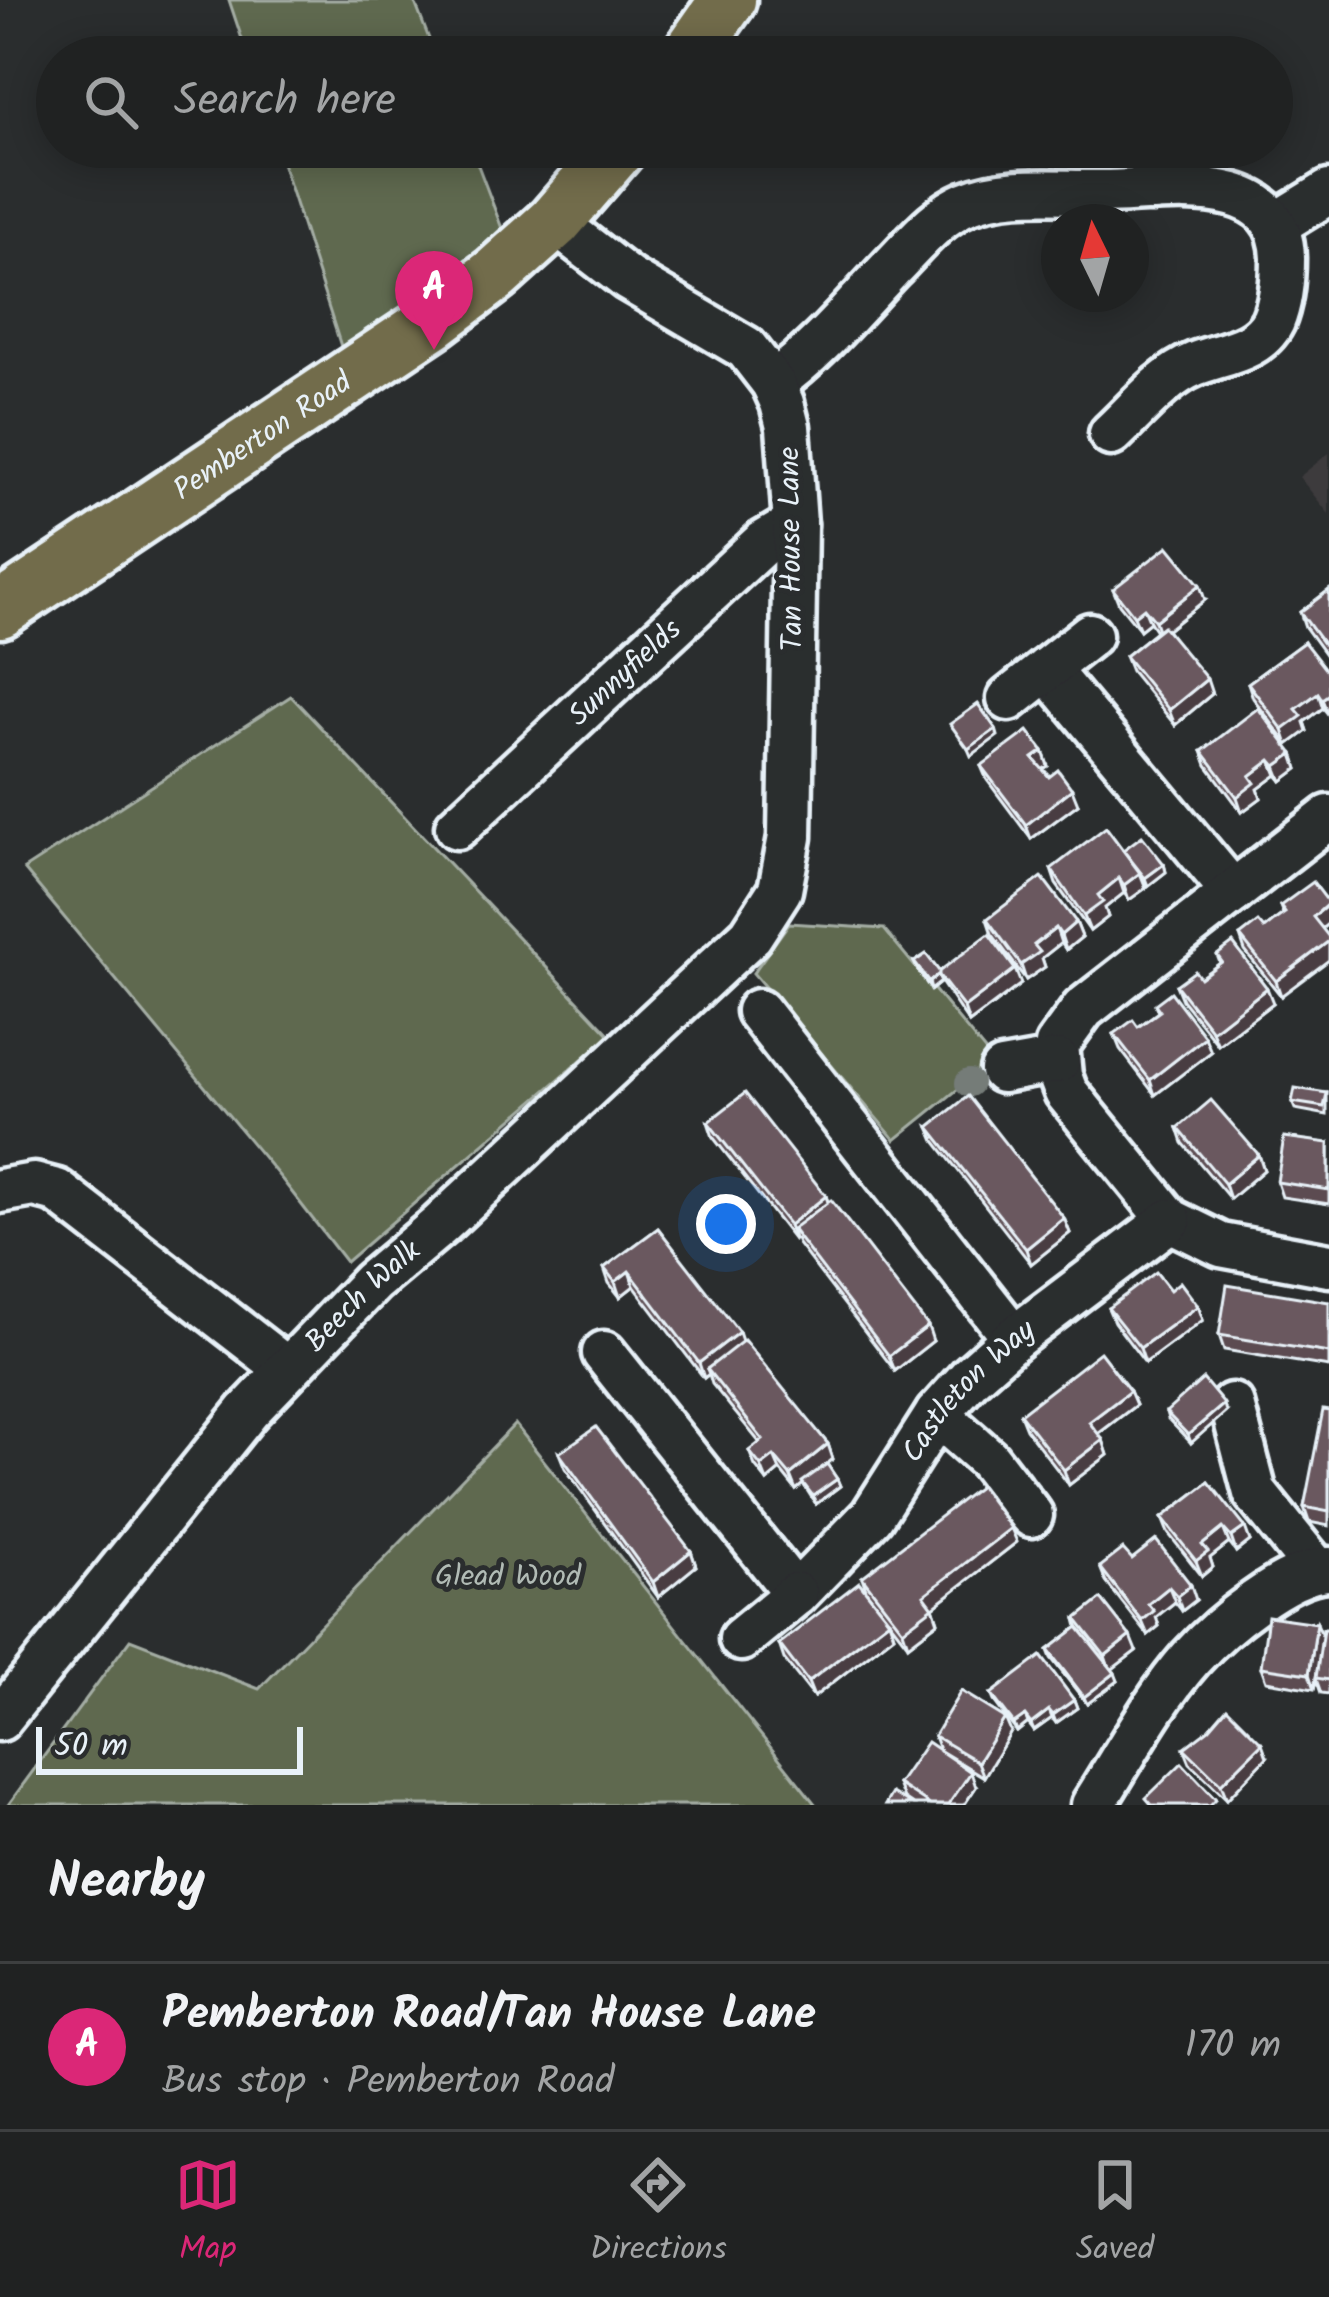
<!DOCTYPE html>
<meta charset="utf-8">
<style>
:root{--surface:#202222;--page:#2d2f2f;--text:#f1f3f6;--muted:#a2a4a5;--line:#3d3f40;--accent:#db2777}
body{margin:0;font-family:Kalam,sans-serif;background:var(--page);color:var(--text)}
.compass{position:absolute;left:1041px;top:204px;width:108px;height:108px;border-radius:50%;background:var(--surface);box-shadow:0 6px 30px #0003;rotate:355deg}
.scale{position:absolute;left:36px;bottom:30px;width:267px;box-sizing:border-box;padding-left:12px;border:6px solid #e8f1f8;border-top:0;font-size:33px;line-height:42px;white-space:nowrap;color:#e8f1f8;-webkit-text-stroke:9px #2a2d2e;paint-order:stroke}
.you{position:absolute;left:726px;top:1224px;width:42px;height:42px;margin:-30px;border:9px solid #fff;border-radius:50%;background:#1a73e8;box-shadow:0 0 0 18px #1a73e833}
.badge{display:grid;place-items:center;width:78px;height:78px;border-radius:50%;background:var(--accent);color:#fff;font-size:39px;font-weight:700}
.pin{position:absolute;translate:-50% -99px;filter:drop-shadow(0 3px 6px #0008)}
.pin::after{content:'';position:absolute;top:63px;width:42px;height:36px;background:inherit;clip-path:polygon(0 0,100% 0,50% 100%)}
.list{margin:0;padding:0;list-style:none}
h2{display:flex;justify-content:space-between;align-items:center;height:156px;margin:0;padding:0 48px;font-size:51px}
h2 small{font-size:39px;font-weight:400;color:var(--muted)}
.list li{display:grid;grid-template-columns:78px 1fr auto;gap:36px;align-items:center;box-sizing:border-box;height:168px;padding:0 48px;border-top:3px solid var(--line)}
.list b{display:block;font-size:45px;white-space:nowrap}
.list p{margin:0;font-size:39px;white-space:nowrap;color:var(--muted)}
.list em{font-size:39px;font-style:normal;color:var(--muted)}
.icon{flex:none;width:66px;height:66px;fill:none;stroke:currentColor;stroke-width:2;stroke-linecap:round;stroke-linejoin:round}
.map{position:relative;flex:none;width:1329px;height:1805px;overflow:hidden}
.search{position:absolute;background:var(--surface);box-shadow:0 6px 30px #0003;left:36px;right:36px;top:36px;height:132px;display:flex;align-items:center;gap:30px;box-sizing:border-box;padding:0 42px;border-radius:66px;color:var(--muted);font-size:45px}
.sheet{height:324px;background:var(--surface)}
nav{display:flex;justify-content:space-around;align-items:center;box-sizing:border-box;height:168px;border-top:3px solid var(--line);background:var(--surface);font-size:33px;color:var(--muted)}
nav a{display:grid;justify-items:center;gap:6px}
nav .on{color:var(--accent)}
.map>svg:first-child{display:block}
.built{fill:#3d3a3c}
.green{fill:#5f6950;stroke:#a4ada4;stroke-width:3}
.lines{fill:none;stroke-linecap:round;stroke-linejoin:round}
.minor-casing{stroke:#e8f1f8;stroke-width:51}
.major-casing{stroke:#e8f1f8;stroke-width:63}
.minor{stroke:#2a2d2e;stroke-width:42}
.major{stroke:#726c4b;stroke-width:54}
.tree{fill:#747b78}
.wall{fill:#5b4c51;stroke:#e8f1f8;stroke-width:3}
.shaded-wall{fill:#4a3e42;stroke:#e8f1f8;stroke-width:3}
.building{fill:#6a585e;stroke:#e8f1f8;stroke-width:3}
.labels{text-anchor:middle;stroke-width:10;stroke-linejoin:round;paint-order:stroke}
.street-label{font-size:30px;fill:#e8f1f8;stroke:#2a2d2e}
.park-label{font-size:30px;fill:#b1bbb5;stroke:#2a2d2e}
</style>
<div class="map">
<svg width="1329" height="1805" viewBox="0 0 1329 1805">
<rect width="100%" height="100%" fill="#2a2d2e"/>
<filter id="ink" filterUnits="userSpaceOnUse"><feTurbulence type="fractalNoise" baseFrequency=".00833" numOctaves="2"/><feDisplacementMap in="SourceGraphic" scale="24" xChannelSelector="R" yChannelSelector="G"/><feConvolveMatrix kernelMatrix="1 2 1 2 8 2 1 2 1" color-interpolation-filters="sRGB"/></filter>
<g filter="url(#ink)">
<path class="built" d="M1329 453V514L1299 477Z"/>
<g class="green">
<path d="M229 0H414L436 57H248Z"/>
<path d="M277 147H471L506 239 346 362Z"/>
<path d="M291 696 610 1035 346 1262 284 1182 24 869Z"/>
<path d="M789 923 884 929 993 1061 895 1140 753 973Z"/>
<path d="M515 1424 816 1805H8L130 1639 259 1689Z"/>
</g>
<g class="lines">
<defs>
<g id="minor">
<path d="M1151 147 1153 190"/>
<path d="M1277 224 1329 192"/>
<path d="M773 383C818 351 853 308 891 268 914 245 936 216 967 203 1009 186 1058 193 1103 192 1162 192 1281 167 1283 258 1283 278 1281 302 1273 321 1258 351 1223 353 1195 364 1163 377 1136 411 1111 434"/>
<path d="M1047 669 1233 892"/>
<path d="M1009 699 1090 635"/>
<path d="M1329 817 1083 1009 1057 1045 1060 1076 1066 1092 1170 1220 1221 1245 1329 1265"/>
<path id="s1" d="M457 827 763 543 795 524"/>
<path d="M758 1011 1014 1338"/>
<path d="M1002 1071 1058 1061"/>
<path d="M0 1191 34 1185 57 1191 287 1369"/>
<path id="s2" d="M604 1353 796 1594 872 1516 937 1414 971 1376 1014 1338 1170 1220"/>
<path d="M1232 1405 1255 1493 1317 1570"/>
<path d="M937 1414 988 1459 1031 1515"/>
<path d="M741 1639 796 1594"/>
<path id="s3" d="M0 1719 248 1411 372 1282 440 1225 751 935 780 890 790 837 795 524 788 427 782 403 773 383 746 348 628 279 554 222"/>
<path d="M1093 1805C1124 1757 1153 1701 1191 1658 1219 1627 1287 1570 1329 1569"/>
</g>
<g id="major">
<path d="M688 57 728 0"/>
<path id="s4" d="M0 610 435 320 496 274 554 222 619 147"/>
</g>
</defs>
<use href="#minor" class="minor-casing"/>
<use href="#major" class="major-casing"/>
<use href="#minor" class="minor"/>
<use href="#major" class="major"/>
</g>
<circle class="tree" cx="969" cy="1083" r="14"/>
<g class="wall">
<path d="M1113 589 1205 600 1167 630 1212 694 1175 725 1131 671 1125 656 1156 631 1150 622 1140 630 1119 604Z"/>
<path d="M1329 590V660L1305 627 1300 612Z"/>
<path d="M1304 642 1328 714 1323 708 1304 722 1307 731 1288 745 1253 698 1248 683Z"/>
<path d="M1043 751 1048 766 1043 769 1078 804 1031 839 987 780 981 766Z"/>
<path d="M1202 751 1293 754 1298 769 1282 781 1277 775 1258 789 1261 798 1242 812 1207 765Z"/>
<path d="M1124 852 1164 864 1166 872 1148 886 1142 878 1146 888 1129 900 1124 893 1105 908 1108 917 1090 931 1056 884 1051 869Z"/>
<path d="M1329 903V923L1322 928 1281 996 1245 951 1240 936 1264 929 1283 914 1280 906Z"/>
<path d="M987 919 1076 922 1082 937 1066 950 1061 943 1042 958 1045 967 1026 980 992 934Z"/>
<path d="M1217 955 1273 1003 1218 1045 1182 1000 1176 985 1200 978 1220 963Z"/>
<path d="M914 962 939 971 1015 969 1021 984 969 1023 941 982 931 990 917 969Z"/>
<path d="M1155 1004 1211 1052 1155 1095 1120 1049 1114 1034 1138 1027 1158 1012Z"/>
<path d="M1327 1093V1115L1295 1109 1292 1102Z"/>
<path d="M708 1122 826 1196 828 1202 933 1341 895 1371 798 1244 796 1239 794 1240 713 1137Z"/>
<path d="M929 1127 1064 1218 1070 1233 1031 1264 935 1141Z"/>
<path d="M1178 1128 1259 1155 1264 1170 1230 1199 1183 1143Z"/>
<path d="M1329 1143V1204L1282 1197 1277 1182Z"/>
<path d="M658 1228 742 1341 828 1444 833 1459 827 1464 837 1479 840 1486 816 1504 803 1484 796 1490 780 1470 767 1481 755 1466 749 1451 760 1443 712 1384 709 1374 704 1378 634 1286 620 1297 609 1283 604 1268Z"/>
<path d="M1170 1290 1198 1306 1203 1320 1145 1363 1114 1322 1108 1308Z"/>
<path d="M1329 1302V1367L1224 1350 1219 1335Z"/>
<path d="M1130 1391 1136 1405 1098 1434 1103 1440 1108 1455 1069 1485 1026 1429 1020 1414Z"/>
<path d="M1329 1411V1526L1309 1522 1304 1507Z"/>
<path d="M1166 1412H1226L1191 1443 1168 1419Z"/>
<path d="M559 1453 691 1551 696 1566 658 1597 565 1468Z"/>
<path d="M1209 1482 1250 1541 1236 1552 1229 1543 1210 1558 1213 1567 1202 1576 1168 1533 1162 1518Z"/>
<path d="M1017 1542 933 1607 938 1622 908 1645 867 1592 862 1577Z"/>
<path d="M1132 1559 1196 1600 1182 1611 1175 1602 1156 1617 1159 1626 1148 1635 1106 1582 1100 1567Z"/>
<path d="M1076 1619 1136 1651 1112 1669 1118 1681 1087 1704 1051 1658 1048 1650 1078 1627Z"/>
<path d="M889 1620 894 1635 814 1697 784 1659 779 1644Z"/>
<path d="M1329 1629V1694L1321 1693 1316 1679 1314 1689 1266 1681 1261 1667 1322 1635Z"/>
<path d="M991 1694 1074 1700 1077 1708 1056 1723 1052 1718 1034 1731 1028 1723 1017 1732 994 1701Z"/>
<path d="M1011 1732 984 1777 939 1750 934 1736Z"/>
<path d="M1184 1748 1267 1757 1227 1799 1190 1763Z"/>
<path d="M898 1784 976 1787 964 1805H913L904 1799Z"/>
</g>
<g class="shaded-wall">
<path d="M1200 585 1205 600 1160 636 1155 621Z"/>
<path d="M1144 608 1150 622 1140 630 1134 616Z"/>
<path d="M1207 679 1212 694 1175 725 1169 710Z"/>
<path d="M1318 693 1323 708 1304 722 1307 731 1288 745 1283 730 1296 709Z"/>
<path d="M1329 694V713L1328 714 1322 699Z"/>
<path d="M996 729 998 736 971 756 968 749Z"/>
<path d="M1043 751 1048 766 1039 772 1033 758Z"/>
<path d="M1293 754 1298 769 1282 781 1276 766Z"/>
<path d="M1271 760 1277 775 1258 789 1261 798 1242 812 1237 797 1250 776Z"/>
<path d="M1072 789 1078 804 1031 839 1026 825Z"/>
<path d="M1164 864 1166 872 1148 886 1145 878Z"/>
<path d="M1140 873 1146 888 1129 900 1124 885Z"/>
<path d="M1119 878 1124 893 1105 908 1108 917 1090 931 1084 916 1098 895Z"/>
<path d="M1329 904V923L1319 931 1313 917Z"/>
<path d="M1076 922 1082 937 1066 950 1061 935Z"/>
<path d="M1056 928 1061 943 1042 958 1045 967 1026 980 1021 965 1034 945Z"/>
<path d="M1329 941V960L1281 996 1276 981Z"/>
<path d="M1015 969 1021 984 969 1023 964 1008Z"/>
<path d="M938 975 941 982 931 990 929 982Z"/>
<path d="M1267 988 1273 1003 1218 1045 1212 1031Z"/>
<path d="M1205 1037 1211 1052 1155 1095 1150 1080Z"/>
<path d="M1259 1155 1264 1170 1230 1199 1225 1184Z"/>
<path d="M826 1196 831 1211 792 1229 794 1240 789 1225Z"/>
<path d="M1064 1218 1070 1233 1031 1264 1026 1249Z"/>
<path d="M629 1271 634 1286 620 1297 615 1282Z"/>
<path d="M1198 1306 1203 1320 1145 1363 1140 1348Z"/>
<path d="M928 1326 933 1341 895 1371 889 1356Z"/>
<path d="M739 1332 744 1347 707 1369 709 1374 704 1378 699 1363Z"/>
<path d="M1130 1391 1136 1405 1094 1437 1089 1422Z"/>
<path d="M1224 1404 1226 1412 1191 1443 1188 1435Z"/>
<path d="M1103 1440 1108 1455 1069 1485 1064 1470Z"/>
<path d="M828 1444 833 1459 796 1490 790 1475Z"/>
<path d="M774 1456 780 1470 767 1481 761 1466Z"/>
<path d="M837 1479 840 1486 816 1504 813 1496Z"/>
<path d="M1245 1527 1250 1541 1236 1552 1231 1537Z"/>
<path d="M1011 1528 1017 1542 933 1607 938 1622 908 1645 903 1630 924 1595Z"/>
<path d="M1223 1528 1229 1543 1210 1558 1213 1567 1202 1576 1196 1561 1202 1545Z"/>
<path d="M691 1551 696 1566 658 1597 653 1582Z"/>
<path d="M1191 1585 1196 1600 1182 1611 1177 1596Z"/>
<path d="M1169 1587 1175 1602 1156 1617 1159 1626 1148 1635 1142 1621 1148 1604Z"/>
<path d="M889 1620 894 1635 814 1697 808 1682Z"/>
<path d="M1317 1623 1323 1638 1314 1689 1309 1674Z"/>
<path d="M1130 1636 1136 1651 1110 1671 1105 1656Z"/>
<path d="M1115 1673 1118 1681 1087 1704 1084 1697Z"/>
<path d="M1074 1700 1077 1708 1056 1723 1053 1715Z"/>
<path d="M1049 1710 1052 1718 1034 1731 1031 1724Z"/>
<path d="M1025 1716 1028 1723 1017 1732 1014 1724Z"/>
<path d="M1005 1718 1011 1732 984 1777 978 1762Z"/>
<path d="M1262 1743 1267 1757 1227 1799 1221 1784Z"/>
<path d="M971 1772 976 1787 964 1805H948Z"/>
</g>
<g class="building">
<path d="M1168 546 1200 585 1155 621 1144 608 1134 616 1113 589Z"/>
<path d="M1329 590V652L1300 612Z"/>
<path d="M1163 626 1207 679 1169 710 1125 656Z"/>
<path d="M1304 642 1329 674V694L1322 699 1318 693 1296 709 1302 716 1283 730 1248 683Z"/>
<path d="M978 704 996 729 968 749 950 724Z"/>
<path d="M1258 708 1293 754 1276 766 1271 760 1250 776 1255 783 1237 797 1202 751Z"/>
<path d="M1028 731 1043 751 1033 758 1049 777 1058 770 1072 789 1026 825 981 766Z"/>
<path d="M1106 827 1140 873 1124 885 1119 878 1098 895 1103 902 1084 916 1051 869Z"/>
<path d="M1142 836 1164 864 1145 878 1123 850Z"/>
<path d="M1042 877 1076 922 1061 935 1056 928 1034 945 1040 952 1021 965 987 919Z"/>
<path d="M1313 882 1329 903 1313 917 1329 937V941L1276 981 1240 936 1258 922 1264 929 1275 920 1285 913 1280 906Z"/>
<path d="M989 934 1015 969 964 1008 937 973Z"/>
<path d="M1233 943 1267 988 1212 1031 1176 985 1195 971 1200 978 1222 962 1217 955Z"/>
<path d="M926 954 939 971V974L929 982 914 962Z"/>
<path d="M1171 992 1205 1037 1150 1080 1114 1034 1133 1020 1138 1027 1160 1011 1155 1004Z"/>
<path d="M1295 1088 1327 1093 1324 1107 1292 1102Z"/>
<path d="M745 1093 826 1196 789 1225 708 1122Z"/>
<path d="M968 1096 1064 1218 1026 1249 929 1127Z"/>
<path d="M1211 1100 1259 1155 1225 1184 1178 1128Z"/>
<path d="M1284 1137 1329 1143V1190L1277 1182Z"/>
<path d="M831 1200 928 1326 889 1356 792 1229Z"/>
<path d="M658 1228 739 1332 699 1363 629 1271 615 1282 604 1268Z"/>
<path d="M1156 1272 1170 1290 1180 1282 1198 1306 1140 1348 1108 1308Z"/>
<path d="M1227 1285 1329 1302V1353L1219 1335Z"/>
<path d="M744 1340 828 1444 790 1475 774 1456 761 1466 749 1451 763 1440 707 1369Z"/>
<path d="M1100 1352 1130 1391 1089 1422 1103 1440 1064 1470 1020 1414Z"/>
<path d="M1203 1379 1224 1404 1188 1435 1166 1412Z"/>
<path d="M1323 1410 1329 1411V1512L1304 1507Z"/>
<path d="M596 1427 691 1551 653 1582 559 1453Z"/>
<path d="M827 1464 837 1479 813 1496 802 1482Z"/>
<path d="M1209 1482 1245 1527 1231 1537 1223 1528 1202 1545 1208 1552 1196 1561 1162 1518Z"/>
<path d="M980 1486 1011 1528 924 1595 933 1607 903 1630 862 1577Z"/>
<path d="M1156 1540 1191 1585 1177 1596 1169 1587 1148 1604 1154 1611 1142 1621 1100 1567 1123 1549 1132 1559Z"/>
<path d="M859 1582 889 1620 808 1682 779 1644Z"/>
<path d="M1101 1599 1130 1636 1105 1656 1076 1619Z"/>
<path d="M1268 1616 1317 1623 1309 1674 1261 1667Z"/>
<path d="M1078 1627 1115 1673 1084 1697 1048 1650Z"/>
<path d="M1323 1629H1329V1680L1316 1678Z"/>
<path d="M1041 1656 1074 1700 1053 1715 1049 1710 1031 1724 1025 1716 1014 1724 991 1694Z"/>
<path d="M961 1691 1005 1718 978 1762 934 1736Z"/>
<path d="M1227 1708 1262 1743 1221 1784 1184 1748 1209 1729Z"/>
<path d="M927 1742 971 1772 948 1805H930L898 1784Z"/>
<path d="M1182 1763 1216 1799 1210 1805H1152L1146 1798Z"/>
<path d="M892 1793 912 1805H885Z"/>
</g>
</g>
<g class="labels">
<g class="street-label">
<text dy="10" stroke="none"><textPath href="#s4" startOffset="315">Pemberton Road</textPath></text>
<text transform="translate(790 549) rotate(-91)" y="10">Tan House Lane</text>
<text dy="10" stroke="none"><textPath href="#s1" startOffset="228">Sunnyfields</textPath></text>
<text dy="10" stroke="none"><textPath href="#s3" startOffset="558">Beech Walk</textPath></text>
<text dy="10" stroke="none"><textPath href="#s2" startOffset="576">Castleton Way</textPath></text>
</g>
<g class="park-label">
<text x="508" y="1585">Glead Wood</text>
</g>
</g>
</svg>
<svg class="compass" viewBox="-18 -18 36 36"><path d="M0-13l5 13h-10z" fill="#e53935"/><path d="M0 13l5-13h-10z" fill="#a2a4a5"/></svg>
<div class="scale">50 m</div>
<div class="you"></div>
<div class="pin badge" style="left:434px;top:350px">A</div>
<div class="search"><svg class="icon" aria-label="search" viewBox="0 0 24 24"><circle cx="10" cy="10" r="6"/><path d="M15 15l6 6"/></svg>Search here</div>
</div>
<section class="sheet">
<h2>Nearby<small></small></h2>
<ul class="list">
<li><span class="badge">A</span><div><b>Pemberton Road/Tan House Lane</b><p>Bus stop · Pemberton Road</p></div><em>170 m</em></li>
</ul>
</section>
<nav>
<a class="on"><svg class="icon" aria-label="map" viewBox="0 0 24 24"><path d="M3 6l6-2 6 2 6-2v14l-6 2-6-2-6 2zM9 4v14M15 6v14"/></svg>Map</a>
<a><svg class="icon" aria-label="directions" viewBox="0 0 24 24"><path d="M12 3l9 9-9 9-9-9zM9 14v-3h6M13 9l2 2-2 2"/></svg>Directions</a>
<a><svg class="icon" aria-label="saved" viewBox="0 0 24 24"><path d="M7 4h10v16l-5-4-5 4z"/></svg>Saved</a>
</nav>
